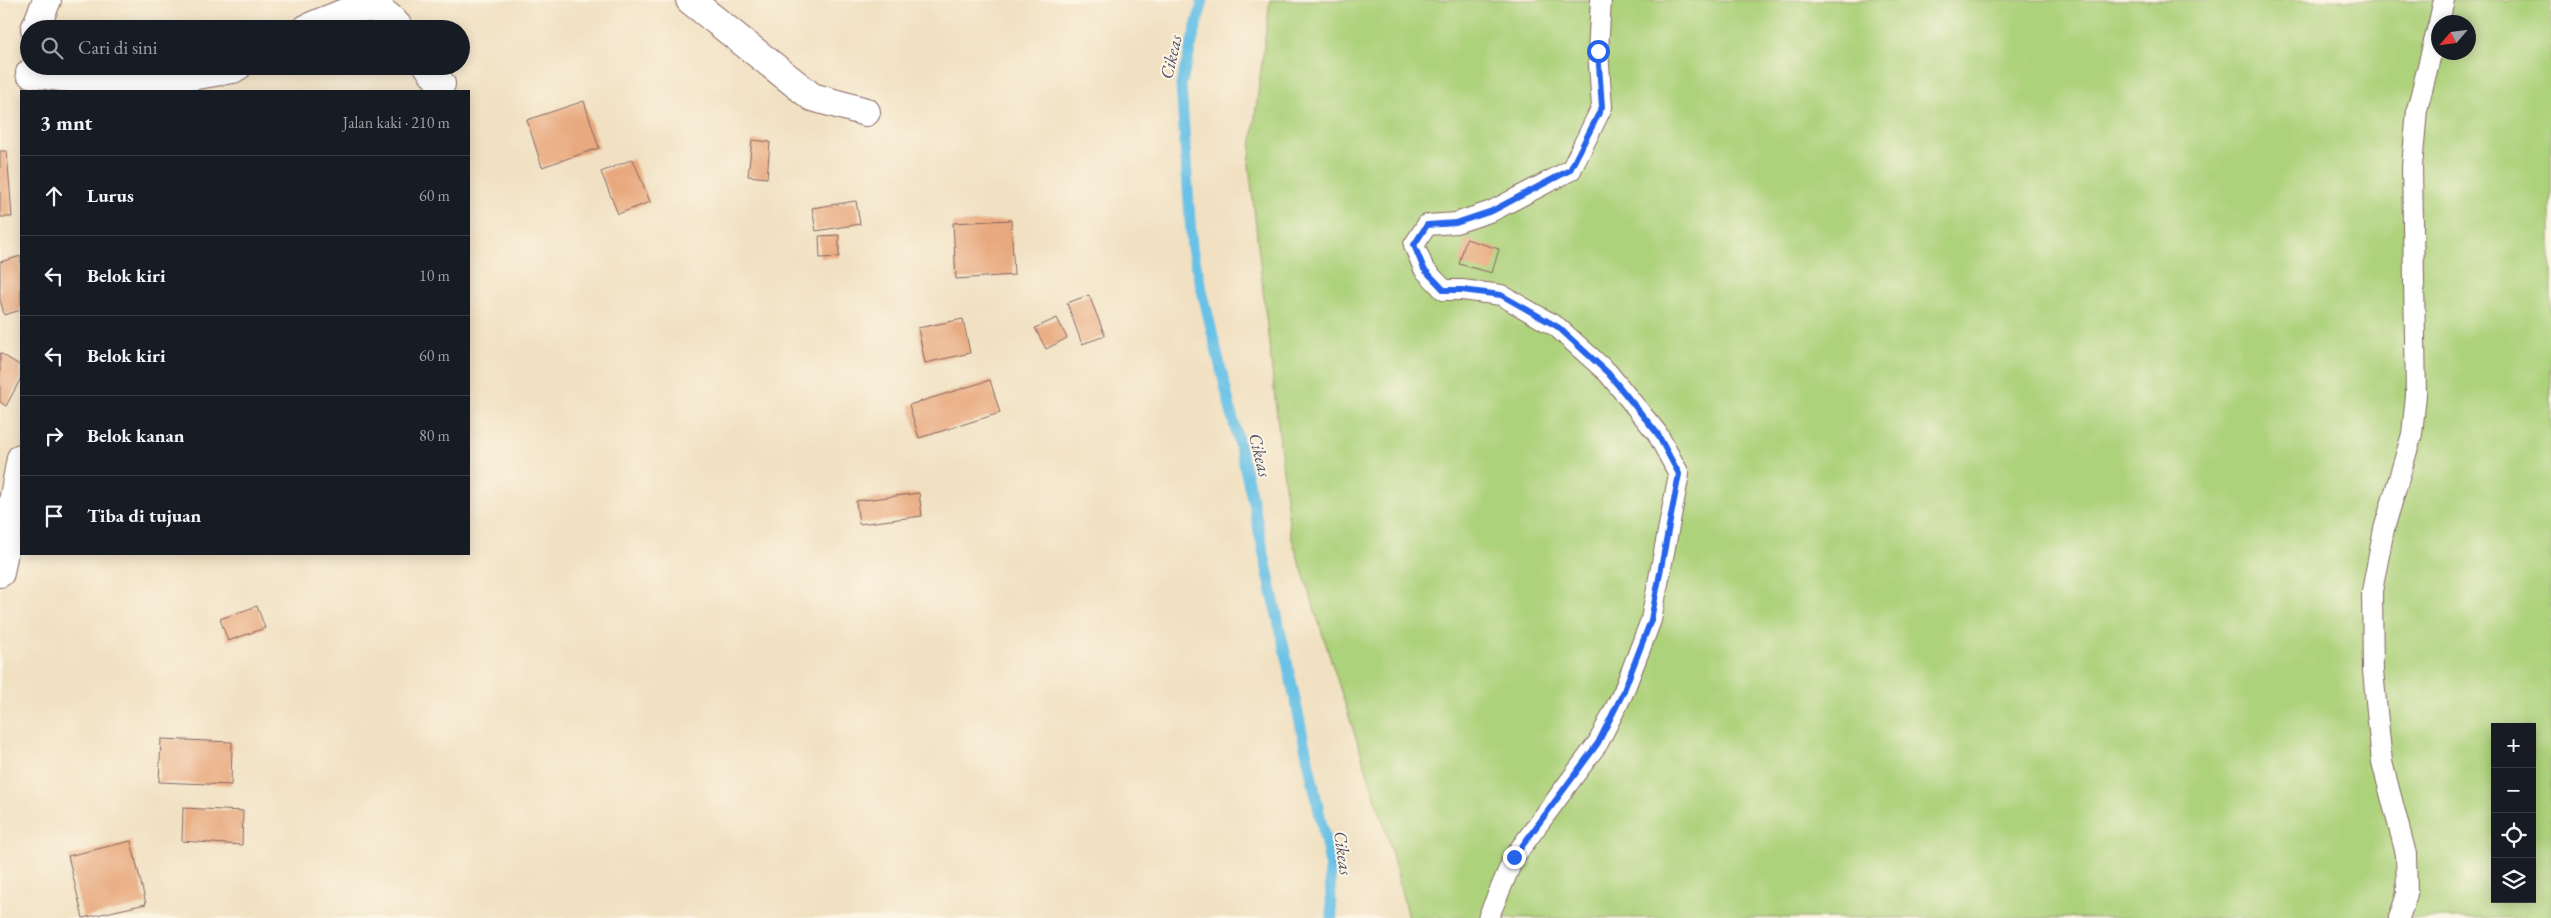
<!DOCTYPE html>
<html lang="id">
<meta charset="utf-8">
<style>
:root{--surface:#171b24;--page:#20242c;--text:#f1f3f6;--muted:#9ea1a6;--line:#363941}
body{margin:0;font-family:"EB Garamond",serif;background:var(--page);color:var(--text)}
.controls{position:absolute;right:15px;bottom:15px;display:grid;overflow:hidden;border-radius:0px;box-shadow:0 2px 12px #0003}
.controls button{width:45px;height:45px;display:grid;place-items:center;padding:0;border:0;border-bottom:1px solid var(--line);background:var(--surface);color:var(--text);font:25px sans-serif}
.compass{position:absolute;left:2431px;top:15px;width:45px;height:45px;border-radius:50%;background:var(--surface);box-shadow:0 2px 12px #0003;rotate:242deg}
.stop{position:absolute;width:15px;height:15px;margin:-11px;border:4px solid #2563eb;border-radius:50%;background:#fff}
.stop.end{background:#2563eb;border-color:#fff;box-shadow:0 1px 5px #0008}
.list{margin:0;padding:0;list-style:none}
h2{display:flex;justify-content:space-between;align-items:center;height:65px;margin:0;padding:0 20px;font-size:21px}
h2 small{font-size:16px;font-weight:400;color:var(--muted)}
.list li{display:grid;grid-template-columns:32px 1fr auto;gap:15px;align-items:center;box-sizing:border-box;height:80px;padding:0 20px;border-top:1px solid var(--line)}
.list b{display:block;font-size:19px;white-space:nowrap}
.list em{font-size:16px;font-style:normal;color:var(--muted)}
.icon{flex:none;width:28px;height:28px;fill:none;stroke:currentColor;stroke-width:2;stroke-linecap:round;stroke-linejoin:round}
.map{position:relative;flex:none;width:2551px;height:918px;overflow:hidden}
.search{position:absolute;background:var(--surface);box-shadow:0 2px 12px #0003;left:20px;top:20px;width:450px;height:55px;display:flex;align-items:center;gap:12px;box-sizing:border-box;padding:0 18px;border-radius:28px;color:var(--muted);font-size:19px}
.panel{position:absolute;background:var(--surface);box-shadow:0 2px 12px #0003;left:20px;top:90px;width:450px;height:465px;border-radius:0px}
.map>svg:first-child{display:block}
.green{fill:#add27b;stroke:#7c7853;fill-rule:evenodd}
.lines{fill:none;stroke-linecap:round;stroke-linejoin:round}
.stream{stroke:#68c1e6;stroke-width:11}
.building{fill:#e8a97e}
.lane-casing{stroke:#846360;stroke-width:22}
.street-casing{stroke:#846360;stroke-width:30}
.lane{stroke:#fff;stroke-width:20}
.street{stroke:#fff;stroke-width:28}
.route{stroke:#2563eb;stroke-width:6}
.labels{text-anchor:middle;stroke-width:4;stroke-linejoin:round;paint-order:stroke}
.water-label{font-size:18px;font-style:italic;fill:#535063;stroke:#fcf5e5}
</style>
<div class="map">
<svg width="2551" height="918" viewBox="0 0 2551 918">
<rect width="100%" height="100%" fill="#fcf5e5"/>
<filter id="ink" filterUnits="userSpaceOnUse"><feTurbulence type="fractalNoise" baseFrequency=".02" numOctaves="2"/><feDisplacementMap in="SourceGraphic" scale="10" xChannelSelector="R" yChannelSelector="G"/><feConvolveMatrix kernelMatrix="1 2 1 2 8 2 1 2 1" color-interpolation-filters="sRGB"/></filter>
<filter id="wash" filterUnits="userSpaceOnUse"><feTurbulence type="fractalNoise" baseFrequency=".0096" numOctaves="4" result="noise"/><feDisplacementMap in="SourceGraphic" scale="20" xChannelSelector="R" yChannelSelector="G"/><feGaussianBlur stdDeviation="1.12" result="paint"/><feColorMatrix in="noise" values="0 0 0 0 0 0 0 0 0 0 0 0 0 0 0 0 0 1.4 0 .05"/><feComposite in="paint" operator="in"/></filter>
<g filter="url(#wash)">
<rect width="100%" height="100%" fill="#f1e1c2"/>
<path class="green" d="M1270 0H2551V918H1408L1387 834 1290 533 1249 164ZM2438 22H2468V52H2438ZM2495 727H2532V899H2495Z"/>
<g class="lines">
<path class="stream" d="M1203 0 1181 85 1192 249 1252 498 1329 858 1332 918"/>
</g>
<g id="blocks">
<g class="building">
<path d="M584 101 599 148 542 167 527 120Z"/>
<path d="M752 140 770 142 767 178 748 176Z"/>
<path d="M0 151H7L12 217H0Z"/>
<path d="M633 159 650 202 618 214 601 172Z"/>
<path d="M856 201 860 224 816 231 812 208Z"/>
<path d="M1011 220 1014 275 956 279 953 223Z"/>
<path d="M839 235V257L820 258 819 236Z"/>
<path d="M1466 239 1499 249 1492 273 1459 264Z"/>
<path d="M21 256V310L4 315 0 299V262Z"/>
<path d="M1089 295 1105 336 1082 344 1067 303Z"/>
<path d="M1057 318 1067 338 1046 349 1035 328Z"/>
<path d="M963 319 970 353 925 363 918 328Z"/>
<path d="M0 353 21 366V378L6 406 0 402Z"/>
<path d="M990 380 1000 413 919 438 909 405Z"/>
<path d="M919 493 922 516 859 524 856 501Z"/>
<path d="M257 606 265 628 228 641 220 619Z"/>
<path d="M161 739 232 742 231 785 159 782Z"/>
<path d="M183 808 243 811 242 845 182 841Z"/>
<path d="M131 841 146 904 83 918 68 856Z"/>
</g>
</g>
</g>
<g filter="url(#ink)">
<use href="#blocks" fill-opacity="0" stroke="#846360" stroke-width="1"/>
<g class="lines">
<defs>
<g id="lane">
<path d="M2439 22 2444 0"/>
<path d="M1488 918 1514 857 1598 743 1623 693 1651 620 1679 474 1657 433 1608 373 1557 327 1501 295 1462 290H1444L1424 269 1414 245 1427 225 1456 223 1492 211 1571 170 1602 107 1598 51 1601 0"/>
<path d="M2399 918 2407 894 2406 854 2382 762 2373 671 2372 591 2384 529 2412 434 2416 395 2412 167 2417 110 2438 26"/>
</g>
<g id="street">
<path d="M690 0 812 97 866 112"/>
<path d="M35 29 47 0"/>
<path d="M306 29C317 23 328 20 339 15 367 5 380 3 400 29"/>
<path d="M428 66 441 84"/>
<path d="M30 73C62 77 93 82 126 82 162 82 197 75 233 69L238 66"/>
<path d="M0 573 21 458"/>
</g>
</defs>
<use href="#lane" class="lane-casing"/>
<use href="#street" class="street-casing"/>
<use href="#lane" class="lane"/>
<use href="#street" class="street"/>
</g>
</g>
<g class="lines" filter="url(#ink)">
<path class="route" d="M1514 857 1598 743 1623 693 1651 620 1679 474 1657 433 1608 373 1558 327 1501 295 1462 290H1444L1424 269 1414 245 1427 225 1456 223 1492 211 1570 170 1602 107 1598 51"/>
</g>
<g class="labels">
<g class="water-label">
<text transform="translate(1171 57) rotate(-77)" y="6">Cikeas</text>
<text transform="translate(1260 455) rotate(76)" y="6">Cikeas</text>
<text transform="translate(1343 853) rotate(82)" y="6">Cikeas</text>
</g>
</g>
</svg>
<div class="controls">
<button>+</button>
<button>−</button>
<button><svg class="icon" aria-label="locate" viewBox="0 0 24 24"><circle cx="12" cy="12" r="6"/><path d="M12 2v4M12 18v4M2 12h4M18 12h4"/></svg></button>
<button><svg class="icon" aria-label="layers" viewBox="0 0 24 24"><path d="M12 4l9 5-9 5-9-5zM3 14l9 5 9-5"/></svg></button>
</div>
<svg class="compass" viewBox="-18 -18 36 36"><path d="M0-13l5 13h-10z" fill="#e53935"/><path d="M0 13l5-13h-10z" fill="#9ea1a6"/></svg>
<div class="stop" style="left:1598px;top:51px"></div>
<div class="stop end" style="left:1514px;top:857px"></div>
<div class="search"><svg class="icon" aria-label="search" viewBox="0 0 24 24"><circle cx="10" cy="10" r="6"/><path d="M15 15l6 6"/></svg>Cari di sini</div>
<section class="panel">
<h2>3 mnt<small>Jalan kaki · 210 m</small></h2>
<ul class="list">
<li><svg class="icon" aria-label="ahead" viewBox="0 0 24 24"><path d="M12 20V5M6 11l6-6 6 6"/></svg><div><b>Lurus</b></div><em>60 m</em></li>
<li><svg class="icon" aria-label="left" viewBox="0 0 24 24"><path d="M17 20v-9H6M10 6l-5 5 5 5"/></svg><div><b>Belok kiri</b></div><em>10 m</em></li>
<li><svg class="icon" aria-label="left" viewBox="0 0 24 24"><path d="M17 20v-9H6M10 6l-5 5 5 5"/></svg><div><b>Belok kiri</b></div><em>60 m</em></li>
<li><svg class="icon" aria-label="right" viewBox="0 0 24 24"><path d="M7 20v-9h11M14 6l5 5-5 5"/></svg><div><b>Belok kanan</b></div><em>80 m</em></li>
<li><svg class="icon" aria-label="arrive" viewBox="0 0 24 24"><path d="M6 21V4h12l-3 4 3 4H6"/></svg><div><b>Tiba di tujuan</b></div></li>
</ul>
</section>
</div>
